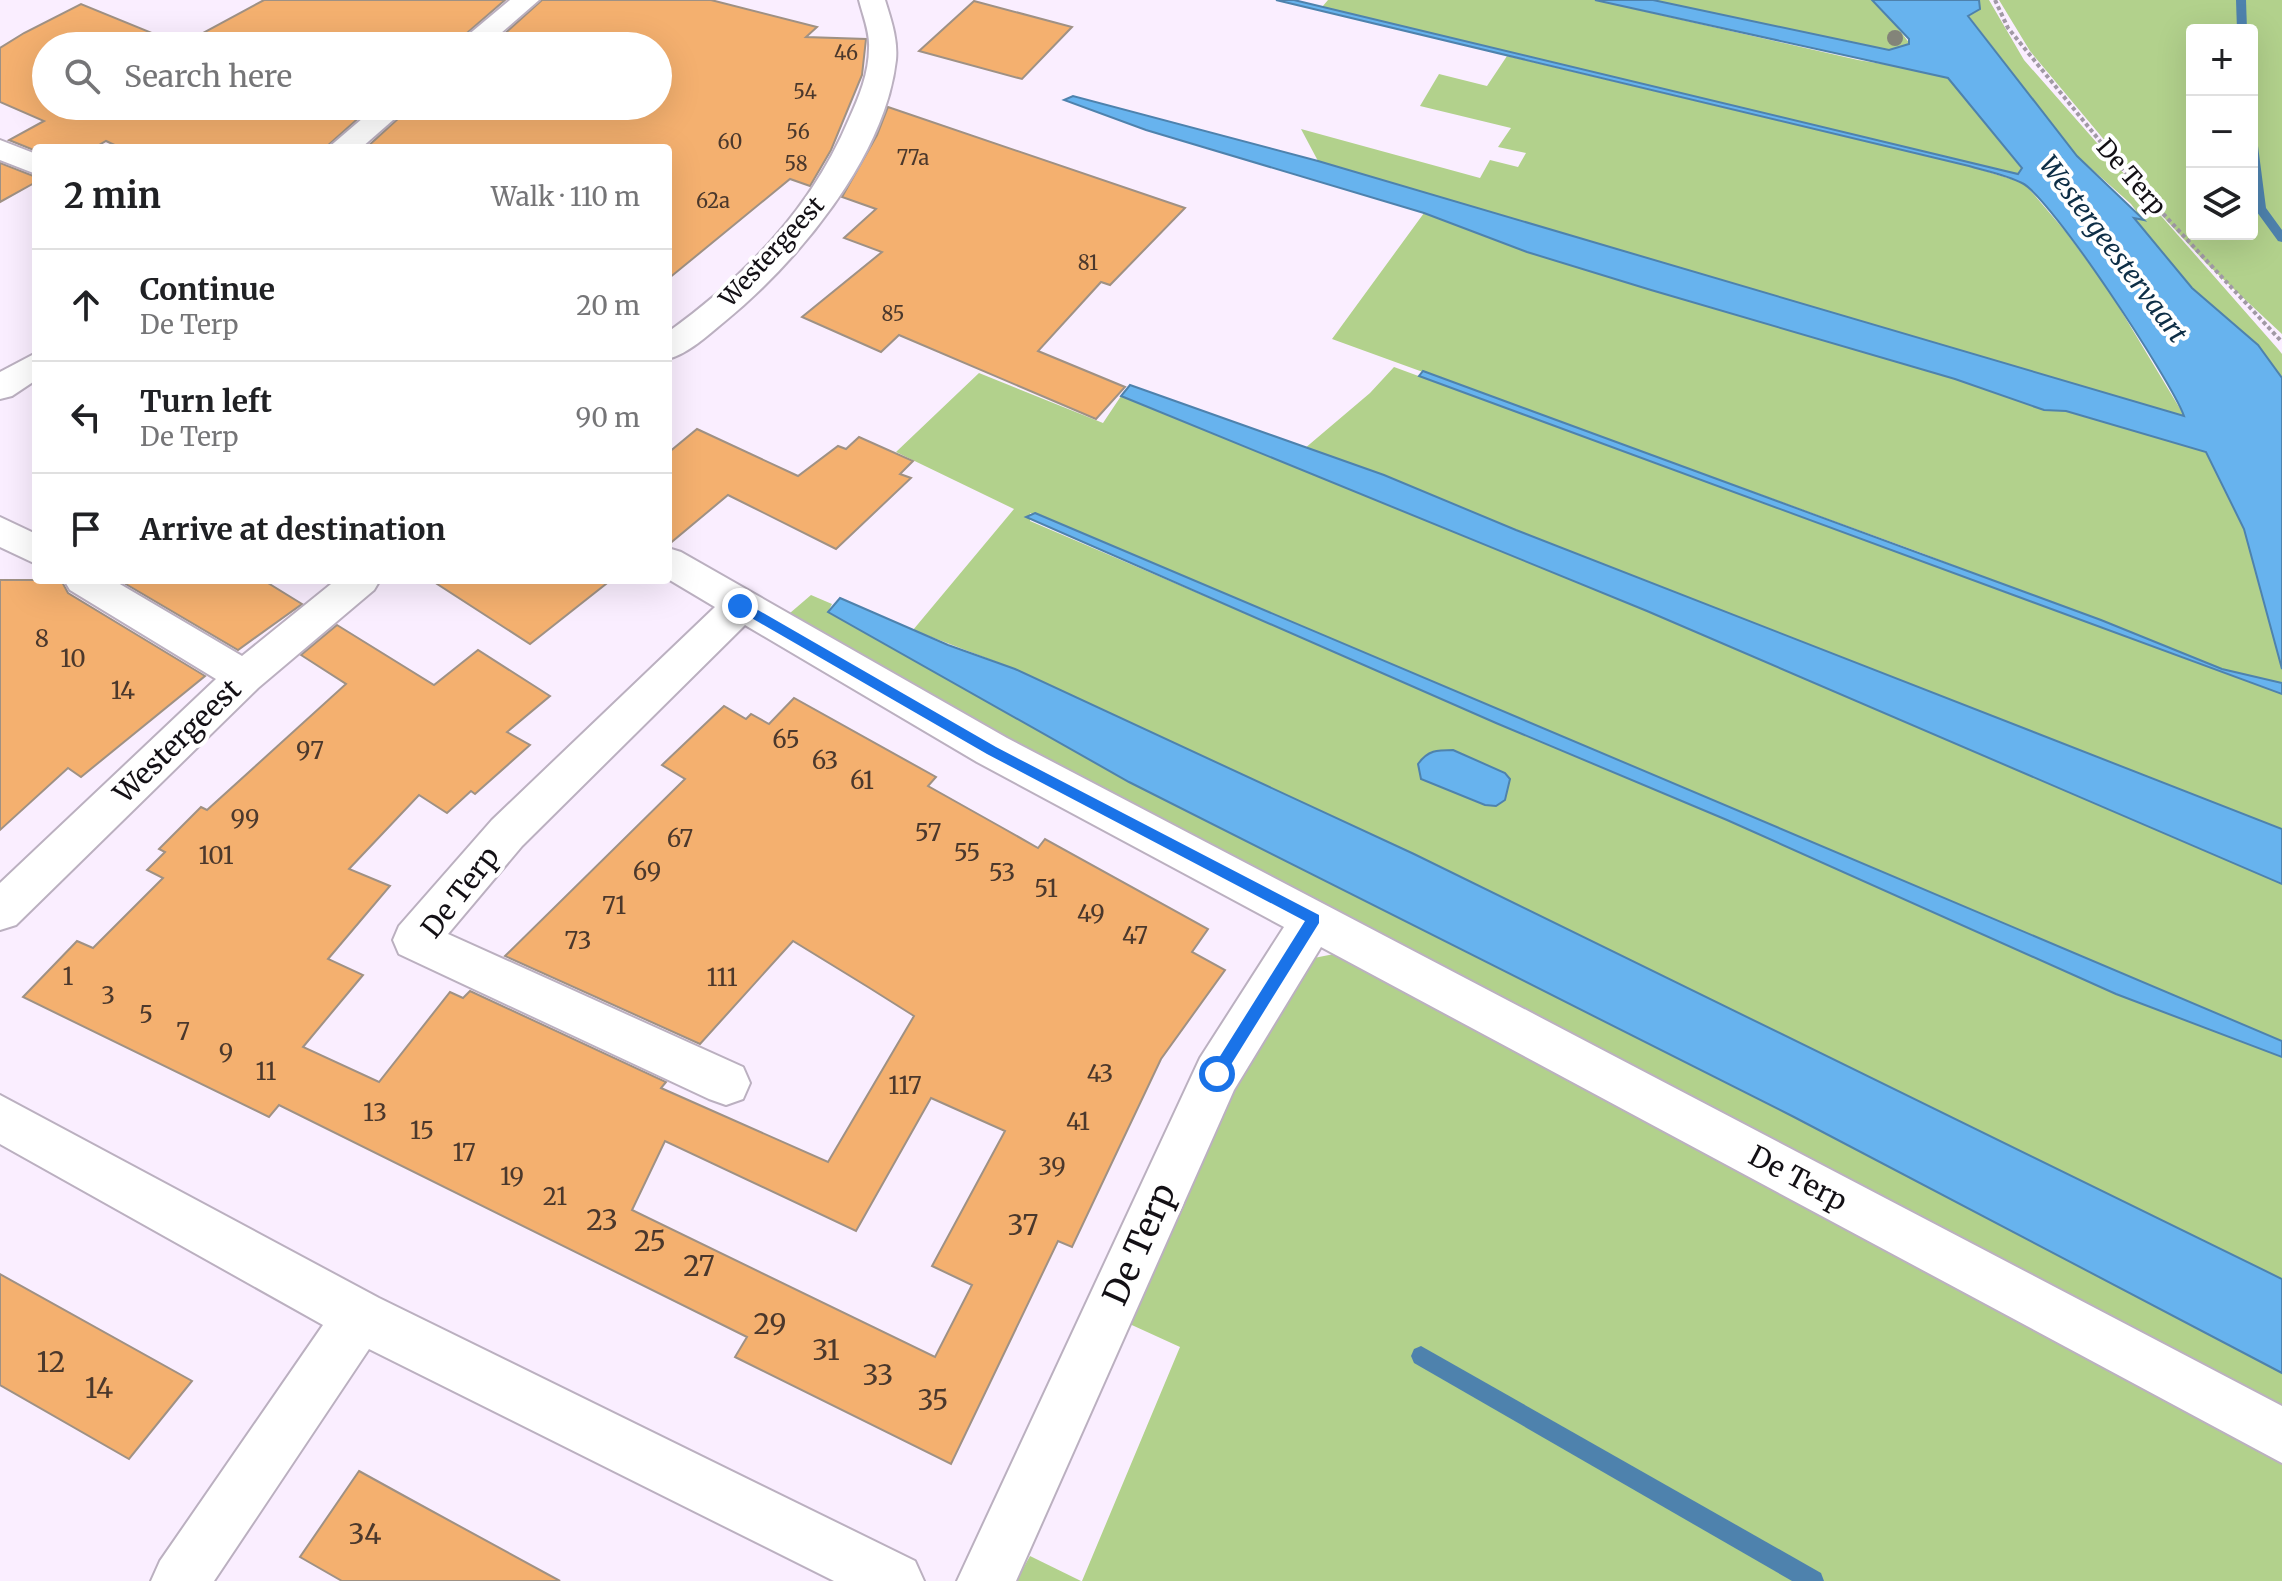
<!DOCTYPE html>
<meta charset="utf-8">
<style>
:root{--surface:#fff;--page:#f6f6f6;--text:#202124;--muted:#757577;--line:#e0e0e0}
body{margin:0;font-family:Merriweather,serif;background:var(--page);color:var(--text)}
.controls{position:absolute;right:24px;top:24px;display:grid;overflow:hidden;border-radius:8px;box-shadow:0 8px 32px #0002}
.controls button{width:72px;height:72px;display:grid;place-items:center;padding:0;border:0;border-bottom:2px solid var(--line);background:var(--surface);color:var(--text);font:40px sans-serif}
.stop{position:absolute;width:24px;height:24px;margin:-18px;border:6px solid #1a73e8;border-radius:50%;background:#fff}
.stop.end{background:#1a73e8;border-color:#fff;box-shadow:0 2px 8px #0008}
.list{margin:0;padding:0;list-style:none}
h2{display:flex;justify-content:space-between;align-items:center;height:104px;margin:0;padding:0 32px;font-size:34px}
h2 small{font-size:26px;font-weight:400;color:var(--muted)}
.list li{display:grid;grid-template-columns:52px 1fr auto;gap:24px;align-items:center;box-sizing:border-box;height:112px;padding:0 32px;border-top:2px solid var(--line)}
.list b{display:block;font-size:30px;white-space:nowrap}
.list p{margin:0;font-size:26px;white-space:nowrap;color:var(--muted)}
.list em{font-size:26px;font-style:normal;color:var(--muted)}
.icon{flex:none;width:44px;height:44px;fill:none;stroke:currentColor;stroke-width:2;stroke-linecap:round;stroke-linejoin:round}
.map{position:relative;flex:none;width:2282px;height:1581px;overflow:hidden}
.search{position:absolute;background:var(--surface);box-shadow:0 8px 32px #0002;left:32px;top:32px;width:640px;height:88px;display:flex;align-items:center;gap:20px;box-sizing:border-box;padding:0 28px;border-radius:44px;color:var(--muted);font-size:30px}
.panel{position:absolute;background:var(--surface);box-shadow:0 8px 32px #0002;left:32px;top:144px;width:640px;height:440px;border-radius:8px}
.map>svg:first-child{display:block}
.green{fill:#b2d18c;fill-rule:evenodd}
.water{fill:#67b3ee;stroke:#4e82ad;stroke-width:2}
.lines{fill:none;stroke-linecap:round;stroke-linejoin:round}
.stream{fill:#4e82ad;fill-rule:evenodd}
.building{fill:#f4b06f;stroke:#9f9184;stroke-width:2;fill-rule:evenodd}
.minor-casing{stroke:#bbb0c0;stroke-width:4}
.path{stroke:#a199a5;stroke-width:4;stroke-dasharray:4 3;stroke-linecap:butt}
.minor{fill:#fff;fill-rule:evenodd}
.tree{fill:#838479}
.route{fill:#1a73e8}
.labels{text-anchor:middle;stroke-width:8;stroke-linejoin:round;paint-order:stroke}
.far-number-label{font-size:20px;fill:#4b382c}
.far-street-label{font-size:24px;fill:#131015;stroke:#fff}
.number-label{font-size:24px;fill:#4b382c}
.far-water-label{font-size:26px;font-style:italic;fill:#0d2e46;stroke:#fff}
.street-label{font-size:28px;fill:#131015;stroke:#fff}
.near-number-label{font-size:28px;fill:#4b382c}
.near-street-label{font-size:34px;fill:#131015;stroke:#fff}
</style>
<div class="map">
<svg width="2282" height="1581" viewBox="0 0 2282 1581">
<rect width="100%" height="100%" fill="#faeeff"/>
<g class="green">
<path d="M1328 0H1595L1858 60 1913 69 1948 78 2022 169 2018 174 1985 166 1322 7Z"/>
<path d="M1653 0H1872L1882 7 1910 44 1889 50 1859 45Z"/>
<path d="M1979 0H1989L2024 60 2278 349 2282 354V378L2258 345 2192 288 2132 217 2136 211 2131 204 2077 156 1968 15 1979 9Z"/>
<path d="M1999 0H2282V334L2207 264 2129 180 2126 166 2030 51ZM2252 30V234H2192V30Z"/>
<path d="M1507 56 1969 166 2024 183 2065 231 2108 289 2185 417 1318 161 1301 129 1480 178 1490 160 1518 167 1526 153 1498 147 1511 128 1420 106 1439 74 1487 86Z"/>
<path d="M1424 213 1527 252 1651 290 1955 379 2044 410 2065 411 2206 452 2244 529 2282 669V683L2222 669 1919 552 1332 339Z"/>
<path d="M1394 367 2282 694V829L1516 530 1384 475 1304 449 1370 393Z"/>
<path d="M979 373 1103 423 1121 396 1647 611 2282 884V1041L1030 513V521L1727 820 2116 994 2282 1057V1279L1414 854 1015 669 913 630 1014 509 896 452Z"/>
<path d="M811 595 832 604 828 612 1129 782 1794 1117 2282 1373V1419L783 619Z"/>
<path d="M1349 951 2282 1451V1581H1082L1180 1347 1123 1321 1228 1086 1314 958Z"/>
<path d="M1030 1556 1081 1581H1016Z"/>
</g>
<g class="water">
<path d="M1276 0H1294L2018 174 2022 168 1948 78 1595 0H1653L1889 50 1909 44V39L1872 0H1979L1980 9 1968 16 2077 156 2144 220 2134 218 2192 288 2258 345 2282 378V669L2244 529 2206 452 2066 411 2044 410 1955 379 1651 290 1527 252 1424 213 1146 130 1064 100 1073 96 1318 161 2184 416C2172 382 2051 197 2022 183 2007 175 1986 171 1969 166Z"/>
<path d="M1423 371 2101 620 2222 669 2282 683V694L1419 376Z"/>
<path d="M1130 385 1384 475 1516 530 2282 829V884L1647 611 1121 396Z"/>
<path d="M1035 513 2282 1041V1057L2116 994 1727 820 1496 723 1026 517Z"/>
<path d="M840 598 948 645 1015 669 1414 854 2282 1279V1373L1794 1117 1129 782 828 612Z"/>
<path d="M1453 750 1505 773 1510 779 1505 800 1496 806 1485 805 1421 779 1418 764C1428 750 1437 750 1453 750Z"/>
</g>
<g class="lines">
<g class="stream">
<path d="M2236 0H2246L2247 30H2237Z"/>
<path d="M2252 143 2258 146 2266 208 2282 230V242L2278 241 2254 208Z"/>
<path d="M1421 1346 1821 1573 1824 1581H1792L1414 1363 1411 1356 1414 1349Z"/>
</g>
</g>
<g class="building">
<path d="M264 0H505L452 46H46V106H372L325 148H121L106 141 94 148 36 151 9 140 44 121 0 102V48L24 33 81 4 181 45Z"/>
<path d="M542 0H711L817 27 806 37 866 39 862 75 831 150 810 186 790 179 668 279V148H366L412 106H658V46H491Z"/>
<path d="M974 1 1072 27 1022 79 919 51Z"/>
<path d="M888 107 1185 208 1110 285 1101 282 1038 351 1125 387 1096 419 899 335 881 352 802 317 882 252 844 238 876 209 842 197 877 135Z"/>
<path d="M0 163 36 177V182L0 202Z"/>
<path d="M697 429 798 476 838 446 846 449 859 437 913 461 900 474 911 478 836 549 728 495 668 545V453Z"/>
<path d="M0 580H61L68 593 205 676 81 777 68 768 0 830Z"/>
<path d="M119 580H263L302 604 238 650Z"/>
<path d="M431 580H611L530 644Z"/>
<path d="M337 625 434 685 478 650 550 696 507 732 530 745 475 794 471 791 447 813 419 795 349 869 390 886 328 959 363 975 303 1047 379 1082 450 992 463 998 470 991 666 1082 661 1088 828 1162 914 1016 868 987 793 941 700 1044 505 956 685 779 662 765 724 706 746 719 751 714 769 724 794 698 936 777 928 786 1001 827 1038 848 1045 839 1208 929 1192 952 1225 970 1161 1059 1072 1247 1058 1241 951 1464 735 1357 747 1337 279 1105 269 1117 23 997 77 941 93 948 163 878 147 870 165 852 159 849 201 807 207 810 346 684 301 655ZM931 1098 1005 1131 932 1266 972 1285 935 1357 632 1210 665 1141 856 1231Z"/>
<path d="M0 1274 192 1381 129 1459 0 1385Z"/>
<path d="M359 1471 408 1498 560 1581H342L300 1557Z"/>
</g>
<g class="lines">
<defs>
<g id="minor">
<path d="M510 0H539L486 46H455Z"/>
<path d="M859 0H885C891 20 898 39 896 60 885 158 797 262 724 322 707 336 689 353 668 359V332C747 275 811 209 849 119 859 97 869 73 869 48 870 32 863 16 859 0Z"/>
<path d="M377 106H409L361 148H328Z"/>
<path d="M0 140 36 154V174L0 160Z"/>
<path d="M36 353V380L12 396 0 399V372Z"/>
<path d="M0 517 36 534V564L0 547Z"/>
<path d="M668 548 681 552 1007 738 2282 1406V1463L1321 947 1234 1090 1016 1581H957L1200 1058 1284 927 977 762 745 625 522 846 448 934 743 1067 750 1083 743 1099 726 1105 709 1099 399 954 393 940 399 926 492 820 715 607 668 579Z"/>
<path d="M64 580H113L242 656 336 580H380L374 590 258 688 16 925 0 930V883L216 679 70 590Z"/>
<path d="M0 1095 379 1298 915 1561 924 1581H834L369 1349 214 1581H151L160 1561 323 1325 0 1144Z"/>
</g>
</defs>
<use href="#minor" class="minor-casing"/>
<path class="path" d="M1995 0 2008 28 2130 178 2282 342"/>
<use href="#minor" class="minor"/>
</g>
<circle class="tree" cx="1895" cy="38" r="8"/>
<path class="route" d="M736 602H744L996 747 1319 915V923L1222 1079H1212V1069L1305 921 987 754 736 609Z"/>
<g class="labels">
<g class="far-number-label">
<text x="846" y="60">46</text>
<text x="805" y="99">54</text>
<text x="798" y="139">56</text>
<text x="730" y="149">60</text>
<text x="913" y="165">77a</text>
<text x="796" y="171">58</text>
<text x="713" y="208">62a</text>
<text x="1088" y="270">81</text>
<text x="893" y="321">85</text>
</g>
<g class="far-street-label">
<text transform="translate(2131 177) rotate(49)" y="8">De Terp</text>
<text transform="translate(772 252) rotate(-47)" y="8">Westergeest</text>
</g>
<g class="number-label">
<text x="42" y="647">8</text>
<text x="73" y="667">10</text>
<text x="123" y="699">14</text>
<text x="786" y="748">65</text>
<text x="310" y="759">97</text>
<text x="825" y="769">63</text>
<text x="862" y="789">61</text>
<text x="245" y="827">99</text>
<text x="928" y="841">57</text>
<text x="680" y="847">67</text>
<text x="967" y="861">55</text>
<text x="216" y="864">101</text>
<text x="647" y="880">69</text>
<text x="1002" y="881">53</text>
<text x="1046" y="897">51</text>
<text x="614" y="914">71</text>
<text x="1091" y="922">49</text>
<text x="1135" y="944">47</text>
<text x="578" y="949">73</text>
<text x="68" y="985">1</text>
<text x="722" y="986">111</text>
<text x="108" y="1004">3</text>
<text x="146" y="1023">5</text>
<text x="183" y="1040">7</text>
<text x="226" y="1061">9</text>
<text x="266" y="1080">11</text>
<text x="1100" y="1082">43</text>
<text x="905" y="1094">117</text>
<text x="375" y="1121">13</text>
<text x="1078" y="1130">41</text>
<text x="422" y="1139">15</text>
<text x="464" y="1161">17</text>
<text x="1052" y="1175">39</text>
<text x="512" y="1185">19</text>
<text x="555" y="1205">21</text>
</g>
<g class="far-water-label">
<text transform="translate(2113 249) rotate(53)" y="9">Westergeestervaart</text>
</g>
<g class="street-label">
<text transform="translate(177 741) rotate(-44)" y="10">Westergeest</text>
<text transform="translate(460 892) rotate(-52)" y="10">De Terp</text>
<text transform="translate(1798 1178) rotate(28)" y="10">De Terp</text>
</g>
<g class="near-number-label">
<text x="602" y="1230">23</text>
<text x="1023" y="1235">37</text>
<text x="650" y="1251">25</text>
<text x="699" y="1276">27</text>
<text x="770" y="1334">29</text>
<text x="826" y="1360">31</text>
<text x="51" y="1372">12</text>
<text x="878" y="1385">33</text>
<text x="99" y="1398">14</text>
<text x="933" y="1410">35</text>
<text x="365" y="1544">34</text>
</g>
<g class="near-street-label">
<text transform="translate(1139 1244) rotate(-66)" y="12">De Terp</text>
</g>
</g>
</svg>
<div class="controls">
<button>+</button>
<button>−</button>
<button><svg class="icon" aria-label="layers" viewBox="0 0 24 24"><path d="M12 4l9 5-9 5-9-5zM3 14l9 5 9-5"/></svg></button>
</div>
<div class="stop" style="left:1217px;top:1074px"></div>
<div class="stop end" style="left:740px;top:606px"></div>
<div class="search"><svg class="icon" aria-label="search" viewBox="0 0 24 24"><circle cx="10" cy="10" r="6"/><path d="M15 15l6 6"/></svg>Search here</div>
<section class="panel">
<h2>2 min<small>Walk · 110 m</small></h2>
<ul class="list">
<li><svg class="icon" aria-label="ahead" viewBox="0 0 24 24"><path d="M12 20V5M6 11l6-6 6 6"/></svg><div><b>Continue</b><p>De Terp</p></div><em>20 m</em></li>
<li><svg class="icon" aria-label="left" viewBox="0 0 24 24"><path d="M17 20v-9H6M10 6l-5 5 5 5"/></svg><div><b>Turn left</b><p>De Terp</p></div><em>90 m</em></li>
<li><svg class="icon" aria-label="arrive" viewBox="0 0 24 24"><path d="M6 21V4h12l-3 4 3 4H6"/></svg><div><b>Arrive at destination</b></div></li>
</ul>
</section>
</div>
